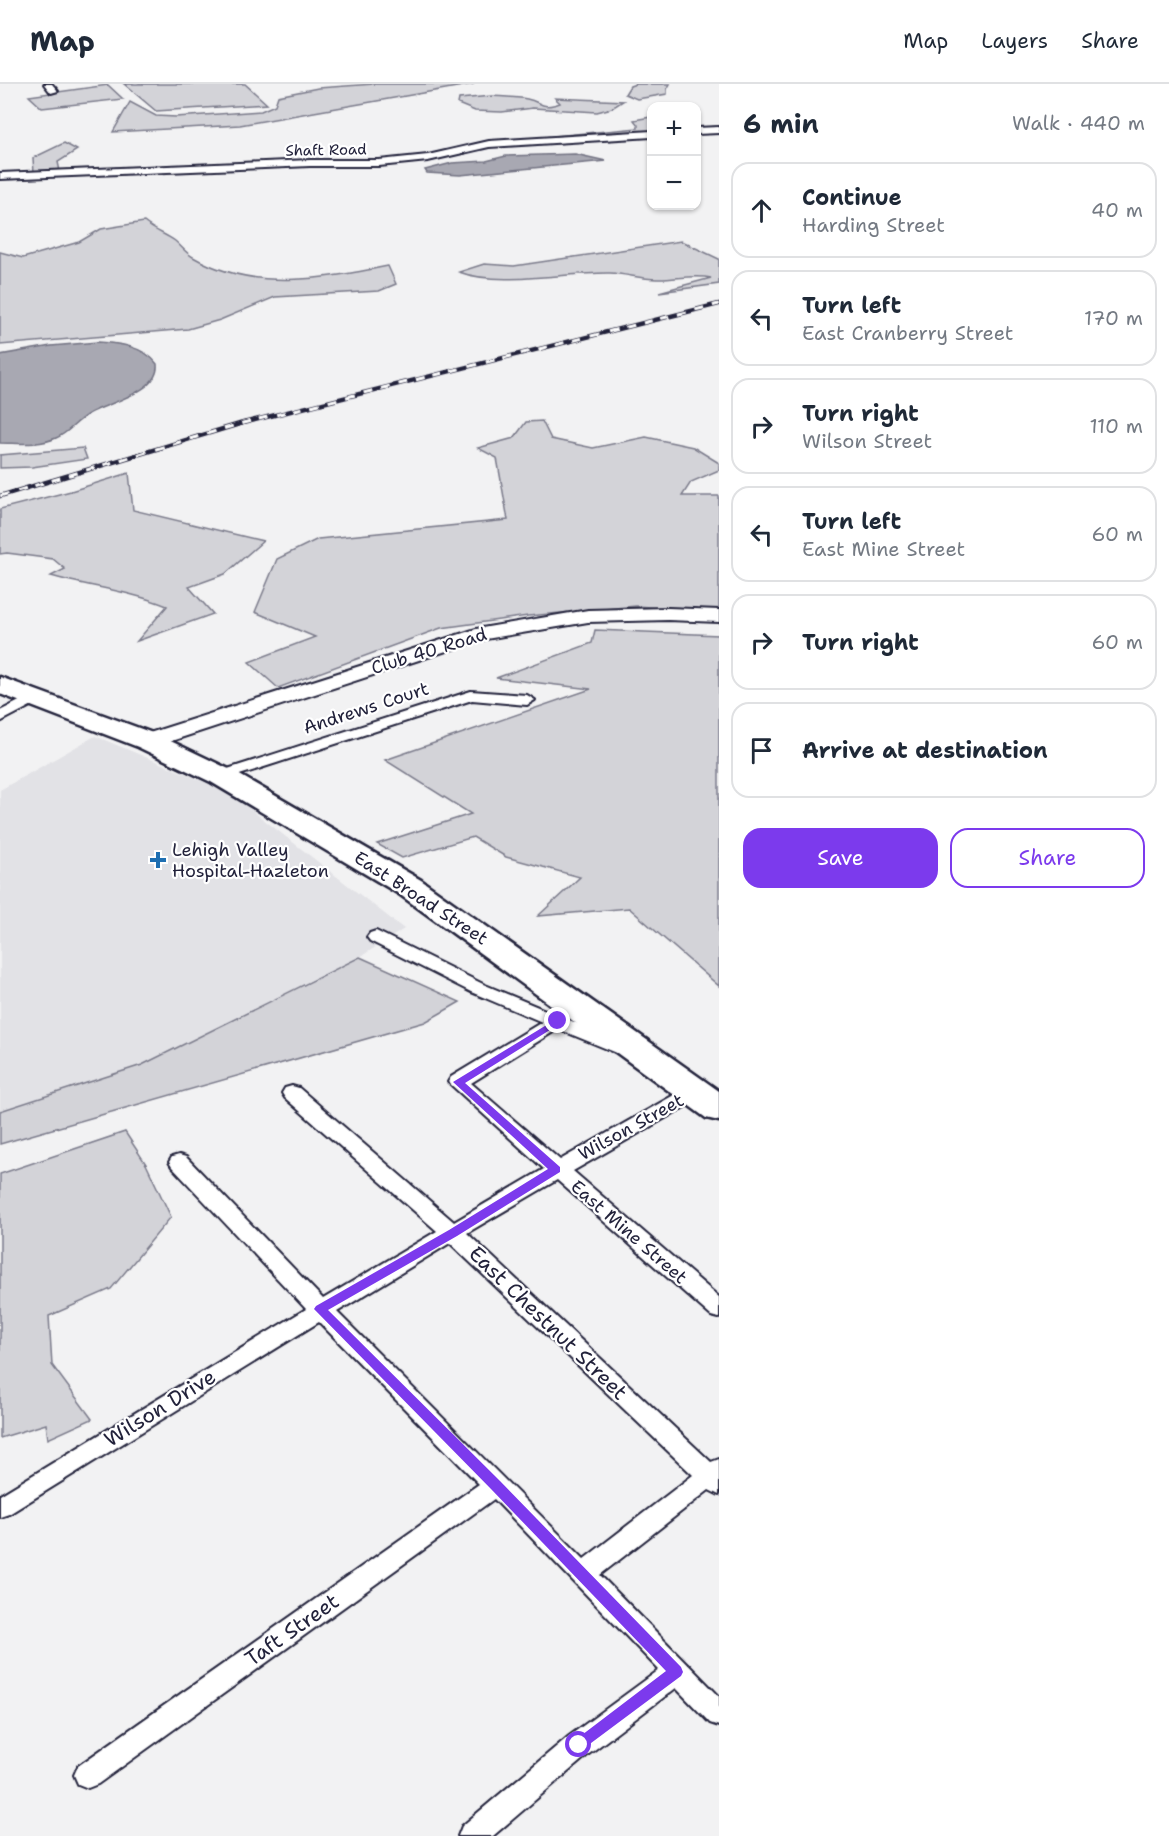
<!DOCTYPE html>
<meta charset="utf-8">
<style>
:root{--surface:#fff;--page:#f6f6f7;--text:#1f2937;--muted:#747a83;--line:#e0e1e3;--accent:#7c3aed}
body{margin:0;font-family:"Shantell Sans",sans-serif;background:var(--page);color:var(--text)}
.controls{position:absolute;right:18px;top:18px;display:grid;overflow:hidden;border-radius:12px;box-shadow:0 2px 4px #0004}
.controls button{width:54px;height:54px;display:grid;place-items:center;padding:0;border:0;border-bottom:2px solid var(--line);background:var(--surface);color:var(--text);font:30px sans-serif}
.stop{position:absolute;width:18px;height:18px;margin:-14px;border:4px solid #7c3aed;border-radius:50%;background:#fff}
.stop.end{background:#7c3aed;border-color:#fff;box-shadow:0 2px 6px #0008}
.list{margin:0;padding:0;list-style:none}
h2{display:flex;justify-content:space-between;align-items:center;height:78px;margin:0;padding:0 24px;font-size:26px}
h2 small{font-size:20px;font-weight:400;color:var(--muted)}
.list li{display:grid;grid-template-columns:39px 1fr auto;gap:18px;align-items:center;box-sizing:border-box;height:96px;margin:0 12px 12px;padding:0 12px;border:2px solid var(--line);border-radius:18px}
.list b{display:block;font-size:22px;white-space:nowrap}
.list p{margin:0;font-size:20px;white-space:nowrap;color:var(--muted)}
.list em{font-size:20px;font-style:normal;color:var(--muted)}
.actions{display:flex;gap:12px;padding:18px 24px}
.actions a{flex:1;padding:14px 0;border:2px solid var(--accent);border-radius:18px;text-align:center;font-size:21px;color:var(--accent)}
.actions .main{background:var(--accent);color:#fff}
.icon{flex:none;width:33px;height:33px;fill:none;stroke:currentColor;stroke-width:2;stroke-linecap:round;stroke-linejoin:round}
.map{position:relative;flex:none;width:719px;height:1752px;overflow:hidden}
header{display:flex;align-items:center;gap:36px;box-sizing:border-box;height:84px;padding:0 30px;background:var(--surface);border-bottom:2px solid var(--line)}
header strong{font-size:28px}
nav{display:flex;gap:33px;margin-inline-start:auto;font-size:21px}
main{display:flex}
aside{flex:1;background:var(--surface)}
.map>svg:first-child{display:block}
.built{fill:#e2e2e6}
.green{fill:#d3d3d8;stroke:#7a7a8a;stroke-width:1.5}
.water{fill:#a8a8b2;stroke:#727282;stroke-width:1.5}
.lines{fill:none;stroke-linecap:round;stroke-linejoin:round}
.street-casing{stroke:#22223b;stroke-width:4}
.secondary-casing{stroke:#22223b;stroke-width:4}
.highway-casing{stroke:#22223b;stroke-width:5}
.street{fill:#fff;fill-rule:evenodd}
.secondary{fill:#fff;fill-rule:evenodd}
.highway{fill:#fff;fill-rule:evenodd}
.rail-casing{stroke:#22223b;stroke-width:4.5}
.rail{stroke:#fff;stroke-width:3;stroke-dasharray:9;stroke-linecap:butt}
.route{fill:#7c3aed}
.poi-dot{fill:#1f6fb2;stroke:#fff;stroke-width:2}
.labels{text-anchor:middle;stroke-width:4.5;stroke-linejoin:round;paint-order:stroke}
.far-street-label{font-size:15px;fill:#22223b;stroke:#fff}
.street-label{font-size:18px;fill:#22223b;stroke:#fff}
.poi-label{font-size:18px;fill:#22223b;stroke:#fff;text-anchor:start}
.near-street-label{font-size:21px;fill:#22223b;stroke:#fff}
</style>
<header>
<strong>Map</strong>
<nav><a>Map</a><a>Layers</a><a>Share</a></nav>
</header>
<main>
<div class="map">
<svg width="719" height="1752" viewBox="0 0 719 1752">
<rect width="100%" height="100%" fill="#f2f2f3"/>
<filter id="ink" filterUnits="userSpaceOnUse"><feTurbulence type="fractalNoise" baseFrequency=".0167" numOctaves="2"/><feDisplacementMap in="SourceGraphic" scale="12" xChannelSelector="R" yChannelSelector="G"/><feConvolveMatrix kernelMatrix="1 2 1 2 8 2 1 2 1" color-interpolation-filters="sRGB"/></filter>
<g filter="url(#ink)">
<path class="built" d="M95 652 227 707 404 845 360 873 142 981 0 1027V706Z"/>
<g class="green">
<path d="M124 0H245L267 20 156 27Z"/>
<path d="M374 0H474L240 41 113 48 130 18 156 32 176 33 261 27 275 21 278 12 318 4Z"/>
<path d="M636 0H670L667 5V10L637 15 625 10 630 2Z"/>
<path d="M108 1 123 15 42 24 29 12Z"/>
<path d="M492 12C503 13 516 13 527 15 542 18 541 26 560 19L555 14 623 17 612 24 597 28 533 24 502 28 475 27 458 20 459 15Z"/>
<path d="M651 33V48L533 54 638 44V41L634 36Z"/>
<path d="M64 59 77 66 58 78 60 87 34 89 33 74Z"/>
<path d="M144 138C155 147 165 150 175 157 181 162 186 169 193 173 254 208 323 195 388 182L396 200 379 207 275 213 220 236 188 245 0 261V168L23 174 79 158 101 145Z"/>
<path d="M681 157 719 175V200L659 208 711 194C694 190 677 195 660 195 644 196 627 190 610 189 567 188 498 203 459 188L484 180 514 182Z"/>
<path d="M542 337 551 355 593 364 646 353 693 363 719 379V386L691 398 682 412H719V528L636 522 528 532 441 544 278 604 249 578 315 553 255 528 277 475 318 455 508 436 497 374 478 364 514 354 526 338Z"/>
<path d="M83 364 87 375 32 383 0 384V371Z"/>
<path d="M129 389 133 426 263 457 225 490 189 503 213 530 137 557 167 522C130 507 90 503 51 492L65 485 53 475 7 469 0 470V425L71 407Z"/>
<path d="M595 546 719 551V902L629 824 538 832 580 793 506 773 473 753 402 774 377 760 471 730 385 676 591 605 496 594 592 559Z"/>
<path d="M360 873 460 918 425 938 0 1060V1027L142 981Z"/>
<path d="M125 1048 146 1080 171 1133 111 1205 49 1232 52 1281 92 1335 48 1355 46 1340 0 1354V1090Z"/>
</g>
<g class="water">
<path d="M575 70 606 77 460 91 427 89 425 86 452 79 486 77 506 72Z"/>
<path d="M98 258C118 259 144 262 157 280 160 308 110 318 90 329 77 336 69 349 56 354 39 362 18 359 0 359V271L51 262Z"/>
</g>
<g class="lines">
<defs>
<g id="street">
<path d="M44 0H52L58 7 51 9Z"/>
<path d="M719 43V49L696 50V44Z"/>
<path d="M652 47V53L489 63 428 77 379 82H310L0 95V89L310 76H379L428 71 489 57Z"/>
<path d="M471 607 527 611 535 616 527 621 472 616 227 695H215L213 692 215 689Z"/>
<path d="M37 608 42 610 45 613 42 616 0 638V627Z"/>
<path d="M376 847 483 900 624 959 626 963 624 967 617 969 558 945 471 999 560 1076 688 1003 695 1001 702 1003 705 1008 702 1013 573 1087 719 1213V1234L711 1232 557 1096 467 1149 711 1378 719 1375V1411L709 1406 600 1491 719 1612V1642L710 1639 676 1604 589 1670 493 1752H458L462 1742 569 1652 659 1586 494 1415 98 1700 88 1704 78 1700 74 1691 78 1682 479 1400 319 1238 9 1430 0 1433V1411L306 1225 172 1083 169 1078 172 1073 179 1071 186 1073 323 1215 437 1147 285 1014 282 1009 285 1004 292 1002 299 1004 454 1138 544 1085 448 998 451 993 542 938 471 908 370 857 367 853 370 849ZM450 1159 693 1391 584 1475 337 1228Z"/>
</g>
<path id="secondary" d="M668 524 719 526V538L668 536 588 538 480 556 156 662 148 664 140 662 137 657 140 652 476 545 588 526Z"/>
<path id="highway" d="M0 593 158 651 231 686 421 796 719 1007V1037L706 1034 399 810 211 698 138 663 0 610Z"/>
</defs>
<use href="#street" class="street-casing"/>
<use href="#secondary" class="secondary-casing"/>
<use href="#highway" class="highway-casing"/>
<use href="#street" class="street"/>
<use href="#secondary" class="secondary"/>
<use href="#highway" class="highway"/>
<defs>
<path id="rail" d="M0 412 243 339 719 220"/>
</defs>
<use href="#rail" class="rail-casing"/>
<use href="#rail" class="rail"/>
</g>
</g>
<path class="route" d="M558 934 561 935V939L465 999 560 1083V1088L457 1152 328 1226 500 1397 681 1583 683 1588 681 1592 579 1668 574 1666 572 1661 574 1657 666 1587 491 1405 314 1225 316 1222 449 1146 548 1085 453 998Z"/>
<path class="poi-dot" d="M155 767h6v6h6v6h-6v6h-6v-6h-6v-6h6z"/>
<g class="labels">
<g class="far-street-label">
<text transform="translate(326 66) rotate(-1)" y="5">Shaft Road</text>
</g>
<g class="street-label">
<text transform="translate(429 567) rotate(-17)" y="6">Club 40 Road</text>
<text transform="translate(366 624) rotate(-18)" y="6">Andrews Court</text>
<text transform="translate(421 814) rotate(33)" y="6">East Broad Street</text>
<text transform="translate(631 1043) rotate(-29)" y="6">Wilson Street</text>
<text transform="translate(629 1148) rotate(41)" y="6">East Mine Street</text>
</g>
<g class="poi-label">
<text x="172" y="772">Lehigh Valley<tspan x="172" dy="21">Hospital-Hazleton</tspan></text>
</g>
<g class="near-street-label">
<text transform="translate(548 1239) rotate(44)" y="7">East Chestnut Street</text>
<text transform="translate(160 1324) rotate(-32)" y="7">Wilson Drive</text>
<text transform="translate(292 1546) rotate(-35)" y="7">Taft Street</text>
</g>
</g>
</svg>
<div class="controls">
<button>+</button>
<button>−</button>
</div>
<div class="stop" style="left:579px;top:1661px"></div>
<div class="stop end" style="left:558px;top:937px"></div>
</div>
<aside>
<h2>6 min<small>Walk · 440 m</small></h2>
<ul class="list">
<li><svg class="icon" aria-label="ahead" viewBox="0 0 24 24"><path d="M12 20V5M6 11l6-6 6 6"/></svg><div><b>Continue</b><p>Harding Street</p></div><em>40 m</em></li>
<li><svg class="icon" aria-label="left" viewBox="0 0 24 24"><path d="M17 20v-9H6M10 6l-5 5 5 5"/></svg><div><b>Turn left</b><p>East Cranberry Street</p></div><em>170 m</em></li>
<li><svg class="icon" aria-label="right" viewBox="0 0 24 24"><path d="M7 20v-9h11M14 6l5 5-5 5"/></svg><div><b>Turn right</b><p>Wilson Street</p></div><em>110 m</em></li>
<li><svg class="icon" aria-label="left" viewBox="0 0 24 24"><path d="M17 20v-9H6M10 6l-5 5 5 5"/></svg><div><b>Turn left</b><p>East Mine Street</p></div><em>60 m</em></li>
<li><svg class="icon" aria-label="right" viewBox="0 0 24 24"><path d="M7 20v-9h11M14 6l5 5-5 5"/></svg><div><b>Turn right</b></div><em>60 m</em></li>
<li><svg class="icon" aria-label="arrive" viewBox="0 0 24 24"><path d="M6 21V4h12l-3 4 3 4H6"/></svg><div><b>Arrive at destination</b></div></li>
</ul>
<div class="actions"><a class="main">Save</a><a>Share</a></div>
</aside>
</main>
